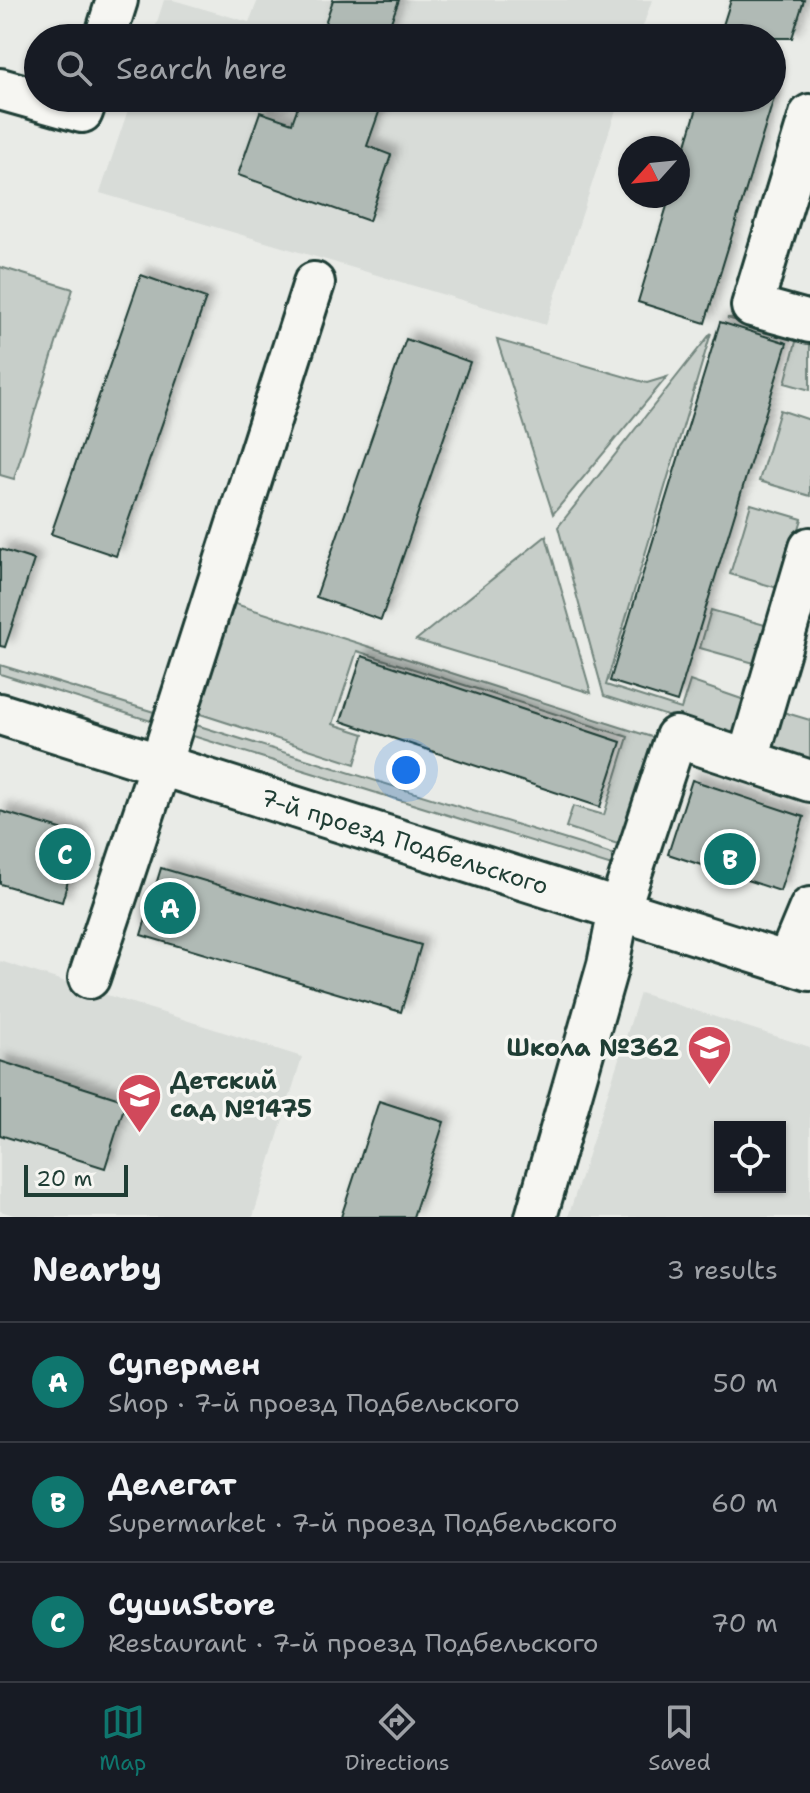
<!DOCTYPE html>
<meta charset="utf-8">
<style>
:root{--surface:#171b24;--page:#242831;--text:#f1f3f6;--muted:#9ea1a6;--line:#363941;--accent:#0f766e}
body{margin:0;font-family:"Shantell Sans",sans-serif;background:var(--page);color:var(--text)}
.controls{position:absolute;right:24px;bottom:24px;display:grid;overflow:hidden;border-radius:0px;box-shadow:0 2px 6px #0004}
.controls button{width:72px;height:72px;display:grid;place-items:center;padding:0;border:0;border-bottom:2px solid var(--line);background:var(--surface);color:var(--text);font:40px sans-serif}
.compass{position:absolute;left:618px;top:136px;width:72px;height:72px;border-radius:50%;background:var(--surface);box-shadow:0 2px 6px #0004;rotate:243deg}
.scale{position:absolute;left:24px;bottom:20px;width:104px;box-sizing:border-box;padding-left:8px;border:4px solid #1f3d34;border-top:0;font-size:22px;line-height:28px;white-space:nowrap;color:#1f3d34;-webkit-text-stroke:6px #f6f6f2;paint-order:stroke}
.you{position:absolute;left:406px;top:770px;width:28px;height:28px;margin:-20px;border:6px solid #fff;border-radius:50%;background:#1a73e8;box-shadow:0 0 0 12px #1a73e833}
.badge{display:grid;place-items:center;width:52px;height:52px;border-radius:50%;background:var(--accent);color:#fff;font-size:26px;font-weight:700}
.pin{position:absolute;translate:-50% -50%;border:4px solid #fff;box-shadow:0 2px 8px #0006}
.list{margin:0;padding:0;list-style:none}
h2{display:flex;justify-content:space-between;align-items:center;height:104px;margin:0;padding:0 32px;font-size:34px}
h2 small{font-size:26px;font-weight:400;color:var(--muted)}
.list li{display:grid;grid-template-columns:52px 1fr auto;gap:24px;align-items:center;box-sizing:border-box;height:120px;padding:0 32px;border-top:2px solid var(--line)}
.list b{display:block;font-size:30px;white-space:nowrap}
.list p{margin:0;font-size:26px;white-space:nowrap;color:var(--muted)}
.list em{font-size:26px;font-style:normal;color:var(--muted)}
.icon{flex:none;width:44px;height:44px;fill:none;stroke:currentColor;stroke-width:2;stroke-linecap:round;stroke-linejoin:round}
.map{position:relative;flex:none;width:810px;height:1217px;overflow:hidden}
.search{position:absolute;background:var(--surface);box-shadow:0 2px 6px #0004;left:24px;right:24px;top:24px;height:88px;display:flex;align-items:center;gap:20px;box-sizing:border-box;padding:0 28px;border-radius:44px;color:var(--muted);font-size:30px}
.sheet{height:464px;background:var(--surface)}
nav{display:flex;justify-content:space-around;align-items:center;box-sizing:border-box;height:112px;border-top:2px solid var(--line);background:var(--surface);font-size:22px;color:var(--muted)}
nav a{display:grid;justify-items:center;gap:4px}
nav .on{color:var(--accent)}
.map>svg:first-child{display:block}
.built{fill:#d8dcd8;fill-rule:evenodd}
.green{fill:#c7cec9;stroke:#73867e;stroke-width:2}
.building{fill:#b0bab5;stroke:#1f3d34;stroke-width:2;filter:url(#shadow)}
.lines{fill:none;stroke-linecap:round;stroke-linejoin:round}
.minor-casing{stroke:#1f3d34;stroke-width:46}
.minor{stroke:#f6f6f2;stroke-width:40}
.labels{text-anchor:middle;stroke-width:7;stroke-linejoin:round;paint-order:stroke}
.street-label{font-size:24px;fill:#1f3d34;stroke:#f6f6f2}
.poi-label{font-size:24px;font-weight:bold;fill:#1f3d34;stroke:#f6f6f2;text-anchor:end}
</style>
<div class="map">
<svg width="810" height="1217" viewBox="0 0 810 1217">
<defs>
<filter id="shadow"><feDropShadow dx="7" dy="-7" stdDeviation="4" flood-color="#0004"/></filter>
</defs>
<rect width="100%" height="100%" fill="#e9ebe7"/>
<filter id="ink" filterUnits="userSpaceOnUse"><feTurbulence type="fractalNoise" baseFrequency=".0125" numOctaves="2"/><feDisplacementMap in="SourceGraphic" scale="16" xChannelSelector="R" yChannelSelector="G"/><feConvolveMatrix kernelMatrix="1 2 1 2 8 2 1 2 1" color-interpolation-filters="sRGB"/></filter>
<g filter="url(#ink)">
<g class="built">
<path d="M164 0H173L249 22 258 0H652L639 38H152Z"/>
<path d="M132 98H620L546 325 100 193Z"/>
<path d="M0 961 302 1057 253 1217H20L0 1211Z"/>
<path d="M640 993 810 1047V1217H568ZM720 1127H780V1187H720Z"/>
</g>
<g class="green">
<path d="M0 267 73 289 14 479 0 475Z"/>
<path d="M753 317 810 333V390L785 383 797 338 727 318Z"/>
<path d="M711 333 606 685 681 709 690 681 753 703 743 740 604 696 558 527Z"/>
<path d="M497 340 647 383 667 377 553 514Z"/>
<path d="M780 410 810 420V496L759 481Z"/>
<path d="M751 504 802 519 781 589 730 574Z"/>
<path d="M546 536 591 693 416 640Z"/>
<path d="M223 600 667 742 633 849 566 827 573 806 604 815 628 737 357 651 333 724 364 734 355 764 188 710Z"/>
<path d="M711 610 776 628 765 666 700 648Z"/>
<path d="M0 665 167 716 164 725 0 674Z"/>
<path d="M783 712 810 720V763L771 751Z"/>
<path d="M180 720 631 860 628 871 177 731Z"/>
</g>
<g class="building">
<path d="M333 0H399L385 38H320Z"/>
<path d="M731 0H804L792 38H719Z"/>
<path d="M301 98H384L367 146 391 155 369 221 238 175 260 112 292 123Z"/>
<path d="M700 98H774L705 323 638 302 670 196H678V171Z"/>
<path d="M141 275 206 298 116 556 51 534Z"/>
<path d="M720 322 787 343 677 702 610 681Z"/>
<path d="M406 339 470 362 381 620 316 597Z"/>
<path d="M0 549 34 560 5 647 0 646Z"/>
<path d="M362 656 621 742 600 807 341 721Z"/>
<path d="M692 780 804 817 780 891 668 854Z"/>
<path d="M0 811 81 835 62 902 0 884Z"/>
<path d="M161 868 421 945 401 1012 141 935Z"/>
<path d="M0 1061 126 1101 105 1168 0 1135Z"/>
<path d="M379 1101 444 1122 413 1217H341Z"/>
</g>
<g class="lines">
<defs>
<g id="minor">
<path d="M105 38 117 0"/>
<path d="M0 89 82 112 87 98"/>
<path d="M810 115 752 306 810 322"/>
<path id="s1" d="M0 714 810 970"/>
<path d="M748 759 810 548"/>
<path d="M787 963 810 908"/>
<path d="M89 978 160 765 314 283"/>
<path d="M536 1217 608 965 619 910 676 737 810 781"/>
</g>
</defs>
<use href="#minor" class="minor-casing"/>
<use href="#minor" class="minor"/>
</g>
</g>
<defs>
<symbol id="school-pin" viewBox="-11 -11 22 30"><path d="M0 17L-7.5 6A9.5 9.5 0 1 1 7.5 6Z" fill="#d1495b" stroke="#f6f6f2"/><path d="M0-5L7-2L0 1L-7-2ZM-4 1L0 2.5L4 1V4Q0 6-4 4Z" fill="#fff"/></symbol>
</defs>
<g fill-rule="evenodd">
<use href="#school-pin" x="684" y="1022" width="51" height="69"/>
<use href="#school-pin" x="114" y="1070" width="51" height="69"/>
</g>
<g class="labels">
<g class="street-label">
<text dy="8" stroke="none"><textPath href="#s1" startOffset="424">7-й проезд Подбельского</textPath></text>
</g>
<g class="poi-label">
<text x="679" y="1056">Школа №362</text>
<text x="170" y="1089" text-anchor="start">Детский<tspan x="170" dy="28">сад №1475</tspan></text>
</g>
</g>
</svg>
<div class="controls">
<button><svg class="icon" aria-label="locate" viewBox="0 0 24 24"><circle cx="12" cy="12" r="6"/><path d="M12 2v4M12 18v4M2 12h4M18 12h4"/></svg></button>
</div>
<svg class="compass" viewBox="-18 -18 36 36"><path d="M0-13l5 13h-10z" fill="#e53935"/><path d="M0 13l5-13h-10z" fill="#9ea1a6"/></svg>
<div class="scale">20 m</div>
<div class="you"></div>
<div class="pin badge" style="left:170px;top:908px">A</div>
<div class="pin badge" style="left:730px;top:859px">B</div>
<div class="pin badge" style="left:65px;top:854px">C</div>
<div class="search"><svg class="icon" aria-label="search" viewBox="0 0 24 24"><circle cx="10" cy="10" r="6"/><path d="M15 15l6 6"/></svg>Search here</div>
</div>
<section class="sheet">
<h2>Nearby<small>3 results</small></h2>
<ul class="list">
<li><span class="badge">A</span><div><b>Супермен</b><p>Shop · 7-й проезд Подбельского</p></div><em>50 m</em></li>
<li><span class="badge">B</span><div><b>Делегат</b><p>Supermarket · 7-й проезд Подбельского</p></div><em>60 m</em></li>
<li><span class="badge">C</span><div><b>СушиStore</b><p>Restaurant · 7-й проезд Подбельского</p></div><em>70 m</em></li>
</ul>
</section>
<nav>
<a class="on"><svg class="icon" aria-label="map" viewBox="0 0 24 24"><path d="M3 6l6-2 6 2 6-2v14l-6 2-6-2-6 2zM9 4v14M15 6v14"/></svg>Map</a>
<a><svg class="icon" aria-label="directions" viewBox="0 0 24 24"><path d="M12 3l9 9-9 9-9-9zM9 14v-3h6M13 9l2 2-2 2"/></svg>Directions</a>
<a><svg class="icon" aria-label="saved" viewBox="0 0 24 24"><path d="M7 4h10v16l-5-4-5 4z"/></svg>Saved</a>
</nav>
